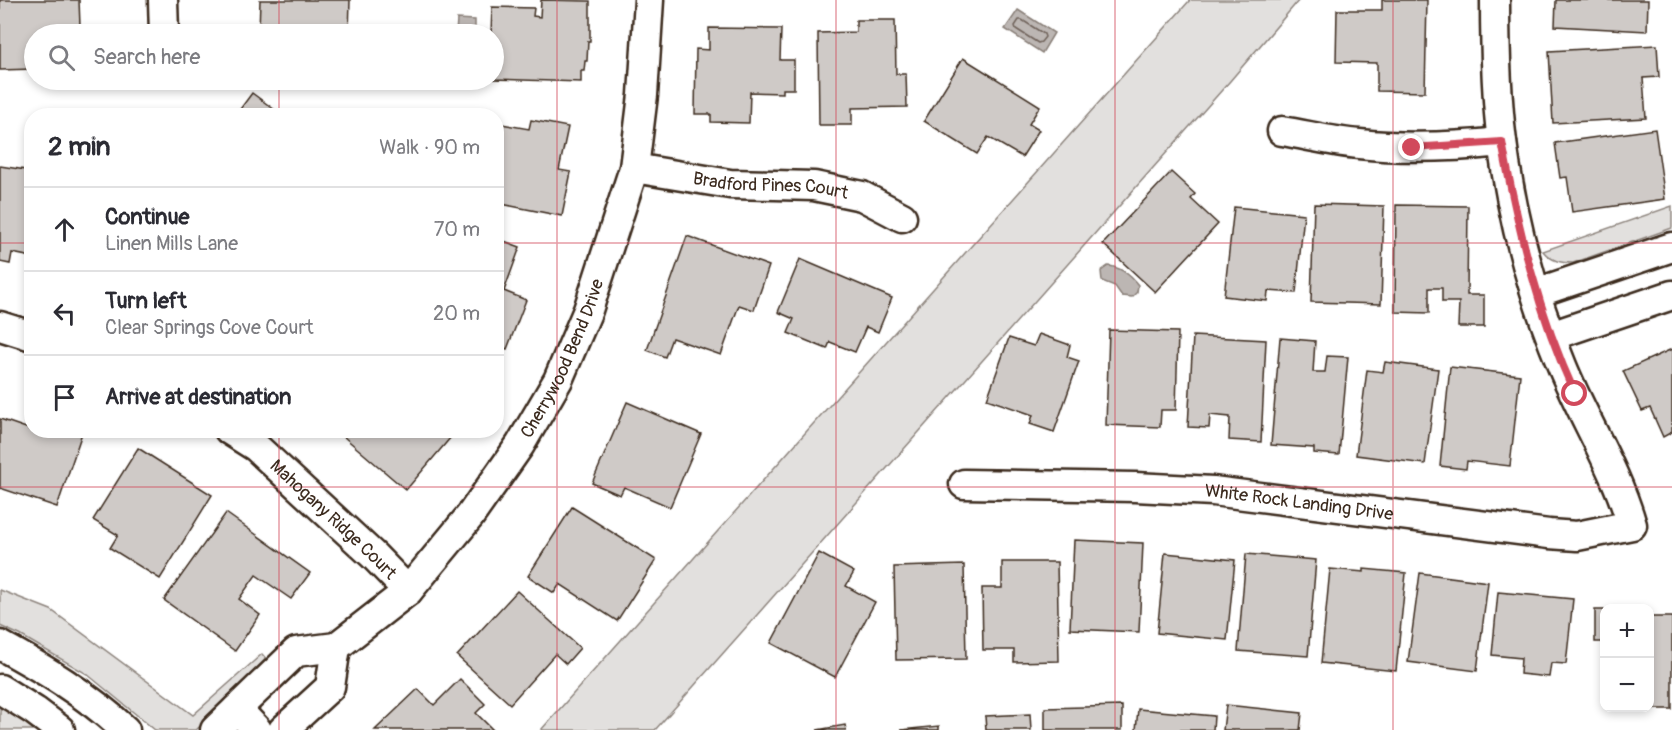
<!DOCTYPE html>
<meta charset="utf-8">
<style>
:root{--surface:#fff;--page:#f2f2f3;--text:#2b2b33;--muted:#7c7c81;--line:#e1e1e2}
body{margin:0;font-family:Pangolin,sans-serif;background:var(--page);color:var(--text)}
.controls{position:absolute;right:18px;bottom:18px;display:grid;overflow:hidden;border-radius:12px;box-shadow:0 3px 9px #0003}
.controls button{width:54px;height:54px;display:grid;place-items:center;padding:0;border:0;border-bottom:2px solid var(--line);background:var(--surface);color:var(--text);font:30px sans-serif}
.stop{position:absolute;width:18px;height:18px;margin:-14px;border:4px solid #d1495b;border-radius:50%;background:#fff}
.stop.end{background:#d1495b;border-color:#fff;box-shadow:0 2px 6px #0008}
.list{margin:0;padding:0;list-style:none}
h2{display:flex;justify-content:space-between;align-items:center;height:78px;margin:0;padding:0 24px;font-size:26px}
h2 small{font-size:20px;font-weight:400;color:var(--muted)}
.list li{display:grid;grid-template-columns:39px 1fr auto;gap:18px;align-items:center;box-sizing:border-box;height:84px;padding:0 24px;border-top:2px solid var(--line)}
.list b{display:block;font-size:22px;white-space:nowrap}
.list p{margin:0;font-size:20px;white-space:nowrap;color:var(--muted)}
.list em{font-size:20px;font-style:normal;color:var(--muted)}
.icon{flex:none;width:33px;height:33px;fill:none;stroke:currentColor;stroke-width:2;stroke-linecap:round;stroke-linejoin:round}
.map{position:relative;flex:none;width:1672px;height:730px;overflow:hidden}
.search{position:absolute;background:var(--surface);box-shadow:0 3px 9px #0003;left:24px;top:24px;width:480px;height:66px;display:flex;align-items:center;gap:15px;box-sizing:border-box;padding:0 21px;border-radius:33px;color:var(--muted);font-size:22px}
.panel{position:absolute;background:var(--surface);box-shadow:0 3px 9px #0003;left:24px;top:108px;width:480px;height:330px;border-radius:24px}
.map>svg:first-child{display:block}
.green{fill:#e2e0de;stroke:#8e857e;stroke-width:1.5}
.water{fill:#bcb6b3;stroke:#887e77;stroke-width:1.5}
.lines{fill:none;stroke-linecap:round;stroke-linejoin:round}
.shore{stroke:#6f625a;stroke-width:1.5}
.building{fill:#cfcac7;stroke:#3b2a1e;stroke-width:1.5}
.street-casing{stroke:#3b2a1e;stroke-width:33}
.street{stroke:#fff;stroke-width:28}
.route{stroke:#d1495b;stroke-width:8}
.grid{fill:none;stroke:#d1495b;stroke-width:1.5;stroke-opacity:0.55}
.labels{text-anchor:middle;stroke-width:6;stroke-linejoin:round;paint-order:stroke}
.street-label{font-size:18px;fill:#3b2a1e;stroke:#fff}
</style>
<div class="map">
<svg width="1672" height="730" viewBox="0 0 1672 730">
<rect width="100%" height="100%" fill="#fff"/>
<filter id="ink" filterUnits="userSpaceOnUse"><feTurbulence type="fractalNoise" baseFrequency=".0167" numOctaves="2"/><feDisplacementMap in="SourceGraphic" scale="12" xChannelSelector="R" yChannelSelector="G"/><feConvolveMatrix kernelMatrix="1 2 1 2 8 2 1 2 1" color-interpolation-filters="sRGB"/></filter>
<g filter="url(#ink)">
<g class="green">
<path d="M1190 0H1299L1230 81 655 730H541Z"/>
<path d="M1672 206V228L1573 263C1561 263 1551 261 1543 251Z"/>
<path d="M0 590 51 610 193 715 262 654 270 663 196 730H155L87 674 20 635 0 626Z"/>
<path d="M0 703 39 730H0Z"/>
</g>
<g class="water">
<path d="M1018 10 1054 33 1042 53 1005 29Z"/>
<path d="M457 19 475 20V34H456Z"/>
<path d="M1108 266C1120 267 1131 276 1138 285L1137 292 1132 297 1122 296 1115 286 1102 281 1101 271Z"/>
</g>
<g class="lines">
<path class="shore" d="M1019 20H1022L1044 34 1045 37 1041 42 1038 43 1016 29 1015 26Z"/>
</g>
<g class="building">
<path d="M0 0H79L80 26 62 27V34H34V69L0 70Z"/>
<path d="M260 0H350L349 34H285V32L259 31Z"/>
<path d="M541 0 590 1V41H588L587 61H585L584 71H581V82L494 79V34H491L492 7 534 8 533 16 540 17Z"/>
<path d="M1382 0H1427L1425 92 1377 91V63L1336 62 1337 10H1382Z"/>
<path d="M1556 0H1648L1647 31 1555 26Z"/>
<path d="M856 20H895L896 74H906L907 107 852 108V125H819L818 33 856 32Z"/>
<path d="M709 28 781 29 780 60H794V89H783V93L750 92 749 123 711 122V114H695L696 49 709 50Z"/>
<path d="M1657 45 1659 77 1643 78 1646 118 1553 123 1549 51Z"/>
<path d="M963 58 1040 106 1029 124 1039 130 1022 157 988 137 977 154 924 121Z"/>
<path d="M252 93 279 113 278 116H235Z"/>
<path d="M531 120 568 127 559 170 571 172 562 216 496 203V123L529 129Z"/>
<path d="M1655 129 1665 199 1572 212 1567 177 1560 178 1555 143Z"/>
<path d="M0 166 32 171V257L12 253 10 264 0 262Z"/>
<path d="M1171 172 1195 194 1191 199 1218 224 1155 292 1103 244Z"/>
<path d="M1314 204 1384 206 1381 304 1311 302Z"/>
<path d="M1396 205 1468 206 1467 295H1484V327H1458L1459 302H1442V288H1429V313L1395 312Z"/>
<path d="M1234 207 1304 214 1296 293 1268 291 1267 301 1224 296Z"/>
<path d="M687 236 769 266 754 310 739 305 721 355 672 338 665 357 647 350Z"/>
<path d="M496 238 520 247 504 291 526 300 507 349 496 345Z"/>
<path d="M800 259 892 298 878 332 866 327 855 352 830 342 827 349 788 333 794 319 778 312Z"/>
<path d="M1109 330 1178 332 1176 410H1161L1160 427 1106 425Z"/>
<path d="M1039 334 1070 345 1067 357 1079 361 1054 432 1030 424 1033 415 987 399 1009 338 1034 346Z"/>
<path d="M1193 336 1266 340 1261 442 1229 440 1230 417 1210 415 1209 428 1188 427Z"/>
<path d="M1280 338 1315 341 1313 372H1325L1327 356 1348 357 1339 455 1314 453V448L1271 445Z"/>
<path d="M1672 349V432L1663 437 1650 408 1642 411 1623 371Z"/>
<path d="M1385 362 1438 369 1425 464 1356 455 1367 370 1383 372Z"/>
<path d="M1450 367 1520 375 1510 466 1467 461 1466 469 1440 466Z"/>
<path d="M627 402 701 434 670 507 624 487 620 495 592 483Z"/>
<path d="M0 419 29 429 32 421V430H83L57 507 0 488Z"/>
<path d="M349 430H457L406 490 344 437Z"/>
<path d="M138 448 212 495 160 579 110 548 118 535 93 520Z"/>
<path d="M572 507 656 560 617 621 560 584 554 593 528 576Z"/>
<path d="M226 513 310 573 291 599 256 575 239 599 260 615 235 651 164 600Z"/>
<path d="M1074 540 1143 543 1139 632 1070 629Z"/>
<path d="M819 553 854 572 846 586 875 602 835 677 771 643Z"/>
<path d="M1165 553 1235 560 1227 640 1157 633Z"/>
<path d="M1246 554 1316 560 1308 656 1238 651Z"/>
<path d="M1002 562H1057L1059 661 1014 662V650H983L982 588H1002Z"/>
<path d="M964 565 966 659 896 660 894 567Z"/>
<path d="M1330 569 1364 572V569L1406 573 1396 671 1321 663Z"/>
<path d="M1420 573 1488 582 1477 671 1408 662Z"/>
<path d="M517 591 580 648 566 664 555 654 510 704 457 656Z"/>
<path d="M1498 592 1573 599 1566 664 1551 663 1549 677 1520 674 1521 658 1492 655Z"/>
<rect x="1595" y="610" width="9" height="32"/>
<path d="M1650 617H1672V709H1607V708H1650Z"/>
<path d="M460 679 485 704 476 713 493 730H375L418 689 434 705Z"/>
<path d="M1226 705 1302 713 1300 730H1223Z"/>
<path d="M1122 706V730H1045V708Z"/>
<path d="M1138 709 1214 716 1213 730H1136Z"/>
<path d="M1030 714 1031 730H986L985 716Z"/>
<path d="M845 725 846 730H817Z"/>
<path d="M939 726V730H901Z"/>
</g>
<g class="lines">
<defs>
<g id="street">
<path d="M163 0 164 34"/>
<path d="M1282 131C1307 135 1333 142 1359 144 1407 149 1454 147 1502 142"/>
<path id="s1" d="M634 168 730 184 814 186 862 196 902 217"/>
<path d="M1536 293 1672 247"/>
<path d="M0 326 32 336"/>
<path d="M1551 336 1672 295"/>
<path id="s2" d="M229 430 256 447 374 556 408 591"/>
<path id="s3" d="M964 484 1135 487 1213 491 1549 534 1577 536 1632 525C1616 469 1584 420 1562 366 1533 296 1512 217 1502 142 1496 95 1495 47 1495 0"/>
<path d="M0 645C44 669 88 695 125 730"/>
<path d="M0 689 35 711 60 730"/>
<path d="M237 709 257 730"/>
<path id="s4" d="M215 730 296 652 336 647 408 591 470 516 520 445 558 380 588 310 634 168 643 95 649 0"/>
<path d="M283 730 330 687 336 647"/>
</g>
</defs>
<use href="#street" class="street-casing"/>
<use href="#street" class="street"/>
</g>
</g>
<g class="lines" filter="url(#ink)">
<path class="route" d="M1412 148 1502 142C1518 228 1538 313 1575 394"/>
</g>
<path class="grid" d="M279 0V34M557 0V730M836 0V730M1115 0V730M1393 0V730M279 80V116M0 243H32M496 243H1672M279 430V730M0 487H1672"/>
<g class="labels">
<g class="street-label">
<text dy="6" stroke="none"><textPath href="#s1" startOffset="138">Bradford Pines Court</textPath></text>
<text dy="6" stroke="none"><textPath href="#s4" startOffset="525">Cherrywood Bend Drive</textPath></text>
<text dy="6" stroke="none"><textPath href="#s3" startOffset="336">White Rock Landing Drive</textPath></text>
<text dy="6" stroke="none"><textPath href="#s2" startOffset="138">Mahogany Ridge Court</textPath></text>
</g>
</g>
</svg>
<div class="controls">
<button>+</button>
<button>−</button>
</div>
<div class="stop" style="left:1575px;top:394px"></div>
<div class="stop end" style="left:1412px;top:148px"></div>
<div class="search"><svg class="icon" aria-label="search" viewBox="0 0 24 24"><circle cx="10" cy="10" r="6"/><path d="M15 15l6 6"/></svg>Search here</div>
<section class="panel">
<h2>2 min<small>Walk · 90 m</small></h2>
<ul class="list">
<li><svg class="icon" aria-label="ahead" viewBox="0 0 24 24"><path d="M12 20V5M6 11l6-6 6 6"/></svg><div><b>Continue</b><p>Linen Mills Lane</p></div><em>70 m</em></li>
<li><svg class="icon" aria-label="left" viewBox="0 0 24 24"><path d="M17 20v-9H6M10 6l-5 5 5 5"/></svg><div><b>Turn left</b><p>Clear Springs Cove Court</p></div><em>20 m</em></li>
<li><svg class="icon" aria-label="arrive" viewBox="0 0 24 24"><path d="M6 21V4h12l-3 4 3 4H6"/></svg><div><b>Arrive at destination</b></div></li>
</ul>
</section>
</div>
